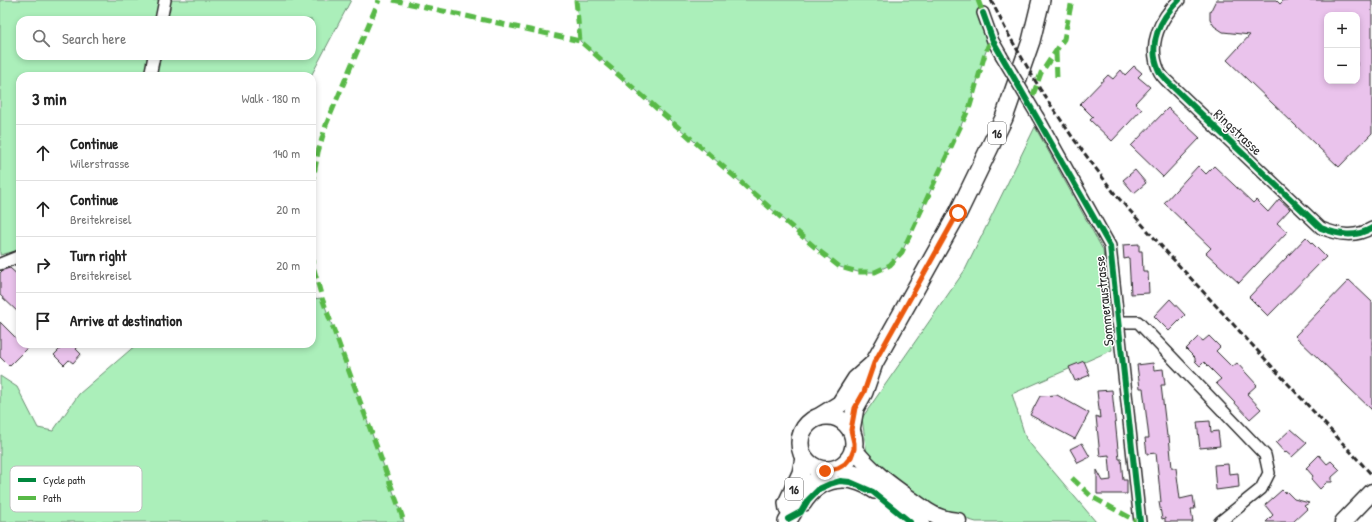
<!DOCTYPE html>
<meta charset="utf-8">
<style>
:root{--surface:#fff;--page:#f2f2f2;--text:#222;--muted:#767676;--line:#e0e0e0}
body{margin:0;font-family:"Patrick Hand",sans-serif;background:var(--page);color:var(--text)}
.controls{position:absolute;right:12px;top:12px;display:grid;overflow:hidden;border-radius:8px;box-shadow:0 2px 6px #0003}
.controls button{width:36px;height:36px;display:grid;place-items:center;padding:0;border:0;border-bottom:1px solid var(--line);background:var(--surface);color:var(--text);font:20px sans-serif}
.stop{position:absolute;width:12px;height:12px;margin:-9px;border:3px solid #ea580c;border-radius:50%;background:#fff}
.stop.end{background:#ea580c;border-color:#fff;box-shadow:0 1px 4px #0008}
.list{margin:0;padding:0;list-style:none}
h2{display:flex;justify-content:space-between;align-items:center;height:52px;margin:0;padding:0 16px;font-size:17px}
h2 small{font-size:13px;font-weight:400;color:var(--muted)}
.list li{display:grid;grid-template-columns:26px 1fr auto;gap:12px;align-items:center;box-sizing:border-box;height:56px;padding:0 16px;border-top:1px solid var(--line)}
.list b{display:block;font-size:15px;white-space:nowrap}
.list p{margin:0;font-size:13px;white-space:nowrap;color:var(--muted)}
.list em{font-size:13px;font-style:normal;color:var(--muted)}
.icon{flex:none;width:22px;height:22px;fill:none;stroke:currentColor;stroke-width:2;stroke-linecap:round;stroke-linejoin:round}
.map{position:relative;flex:none;width:1372px;height:522px;overflow:hidden}
.search{position:absolute;background:var(--surface);box-shadow:0 2px 6px #0003;left:16px;top:16px;width:300px;height:44px;display:flex;align-items:center;gap:10px;box-sizing:border-box;padding:0 14px;border-radius:12px;color:var(--muted);font-size:15px}
.panel{position:absolute;background:var(--surface);box-shadow:0 2px 6px #0003;left:16px;top:72px;width:300px;height:276px;border-radius:12px}
.map>svg:first-child{display:block}
.green{fill:#abefba;stroke:#6b8d72}
.building{fill:#eac3ec;stroke:#2b2b2b;fill-rule:evenodd}
.lines{fill:none;stroke-linecap:round;stroke-linejoin:round}
.minor-casing{stroke:#2b2b2b;stroke-width:14}
.secondary-casing{stroke:#2b2b2b;stroke-width:19}
.primary-casing{stroke:#2b2b2b;stroke-width:20}
.minor{stroke:#fff;stroke-width:11}
.secondary{stroke:#fff;stroke-width:16}
.primary{stroke:#fff;stroke-width:17}
.rail{stroke:#2b2b2b;stroke-width:3;stroke-dasharray:6 3;stroke-linecap:butt}
.minor-bridge-casing{stroke:#2b2b2b;stroke-width:14;stroke-linecap:butt}
.minor-bridge{stroke:#fff;stroke-width:11}
.quiet{stroke:#58b947;stroke-width:5;stroke-dasharray:10 5;stroke-linecap:butt}
.cycleway-casing{stroke:#fff;stroke-width:8}
.cycleway{stroke:#00873e;stroke-width:6}
.route{stroke:#ea580c;stroke-width:5}
.labels{text-anchor:middle;stroke-width:3;stroke-linejoin:round;paint-order:stroke}
.shield{fill:#fff;stroke:#6b6b6b;stroke-width:1}
.shield-label{font-size:13px;font-weight:bold;fill:#2b2b2b}
.street-label{font-size:14px;fill:#2b2b2b;stroke:#fff}
.key{fill:#fff;stroke:#bfbfbf;stroke-width:1}
.key-label{font-size:11px;fill:#2b2b2b}
</style>
<div class="map">
<svg width="1372" height="522" viewBox="0 0 1372 522">
<rect width="100%" height="100%" fill="#fff"/>
<filter id="ink" filterUnits="userSpaceOnUse"><feTurbulence type="fractalNoise" baseFrequency=".025" numOctaves="2"/><feDisplacementMap in="SourceGraphic" scale="8" xChannelSelector="R" yChannelSelector="G"/><feConvolveMatrix kernelMatrix="1 2 1 2 8 2 1 2 1" color-interpolation-filters="sRGB"/></filter>
<g filter="url(#ink)">
<g class="green">
<path d="M0 0H165L161 20H20V56H154L150 76H20V250L0 255Z"/>
<path d="M171 0H351L311 76H157L161 56H312V20H167Z"/>
<path d="M576 0H978L993 41 988 46 985 54 970 106 902 252 890 265 875 272H858L840 267 818 250 580 41Z"/>
<path d="M1035 127 1103 250 1112 350 1012 394 1026 439 1096 522H976L936 510 867 454 862 418 965 270Z"/>
<path d="M322 298 400 510 404 522H0V376L17 387 38 428 53 431 79 394 137 344H312V299Z"/>
</g>
<g class="building">
<path d="M1216 0H1276L1280 4 1284 0H1372V133L1339 167 1227 60 1250 35 1223 32 1214 26 1210 19V12ZM1327 15H1357V81H1327Z"/>
<path d="M1134 66 1142 73 1138 77 1150 87 1135 103 1142 109 1112 141 1090 120 1093 117 1080 104 1108 75 1113 79 1121 70 1125 75Z"/>
<path d="M1168 108 1200 138 1163 177 1131 146Z"/>
<path d="M1198 166 1206 174 1214 166 1253 203 1256 200 1268 212 1279 199 1290 209 1277 223 1287 232 1239 283 1206 253 1211 248 1164 203Z"/>
<path d="M1135 170 1146 183 1134 193 1123 180Z"/>
<path d="M1306 237 1326 257 1268 316 1249 297Z"/>
<path d="M1139 244V251H1142L1143 272H1148L1149 293 1131 294 1129 258 1124 259 1123 245Z"/>
<path d="M10 268 20 277V314L0 295V273L3 270Z"/>
<path d="M1349 280 1372 302V410L1295 336Z"/>
<path d="M1170 299 1185 315 1169 331 1154 316Z"/>
<path d="M0 322 20 342V344H22L27 348 9 366 0 357Z"/>
<path d="M1209 336 1220 347 1216 351 1232 367 1237 363 1257 385 1247 394 1261 409 1250 419 1216 383 1221 379 1204 362 1200 366 1195 361V358L1186 349 1198 337 1203 341Z"/>
<path d="M65 344H81L76 349 81 354 73 363 69 360 64 365 54 355Z"/>
<path d="M1084 361 1090 375 1075 381 1069 367Z"/>
<path d="M1153 363 1154 370 1163 369 1165 385H1161L1167 436H1169L1172 468H1176L1180 499 1193 496 1195 509H1191L1193 522H1165V518L1162 519 1159 502H1161L1156 453 1147 454 1145 438H1149L1143 388H1140L1137 365Z"/>
<path d="M1112 390 1119 459H1121L1123 480H1127V494H1097V470L1103 481 1111 480 1109 455 1100 456 1096 416 1100 418 1097 391Z"/>
<path d="M1057 395 1089 413 1075 439 1030 415 1040 396Z"/>
<path d="M1210 421 1211 432 1218 431 1220 446 1200 448 1197 422Z"/>
<path d="M1291 429 1307 443 1292 457 1286 452 1285 453 1276 443Z"/>
<path d="M1082 443 1090 457 1078 463 1070 449Z"/>
<path d="M1319 455 1327 464 1331 461 1340 470 1332 477V482H1327L1320 489 1311 479 1313 476 1306 468Z"/>
<path d="M1228 464 1229 474 1238 473 1239 487 1216 490 1214 465Z"/>
<path d="M1282 490 1285 493 1286 491 1294 499 1309 503 1304 506 1307 509 1293 522H1266L1273 515 1265 505Z"/>
</g>
<g class="lines">
<defs>
<g id="minor">
<path d="M1179 0C1160 19 1147 44 1159 71 1161 76 1167 81 1171 85L1321 228C1339 235 1355 238 1372 228"/>
<path d="M983 13 993 41 1001 55"/>
<path d="M161 20 165 0"/>
<path d="M150 76 154 56"/>
<path d="M1038 117 1110 246 1140 522"/>
<path d="M0 264 20 256"/>
<path d="M1118 322H1138L1265 455 1269 473 1261 489 1220 522"/>
<path d="M805 505C822 478 850 476 874 493"/>
</g>
<g id="secondary">
<path d="M854 449C873 475 901 492 927 511 937 518 946 520 958 521"/>
<path d="M838 468 858 475 874 485 921 522"/>
<path d="M1343 522 1372 492"/>
</g>
<g id="primary">
<circle cx="827" cy="443" r="27"/>
<path d="M819 417 840 404 856 379 873 364"/>
<path d="M851 430 855 408 864 392 874 363 958 213 1004 118 1031 41 1041 0"/>
<path d="M788 509 787 503 801 473 804 458"/>
<path d="M787 522 808 488 825 471"/>
</g>
</defs>
<use href="#minor" class="minor-casing"/>
<use href="#secondary" class="secondary-casing"/>
<use href="#primary" class="primary-casing"/>
<use href="#minor" class="minor"/>
<use href="#secondary" class="secondary"/>
<use href="#primary" class="primary"/>
<path class="rail" d="M991 0 1007 32 1040 89 1073 138 1115 194 1173 259 1372 475"/>
<defs>
<path id="minor-bridge" d="M1001 55 1038 117"/>
</defs>
<use href="#minor-bridge" class="minor-bridge-casing"/>
<use href="#minor-bridge" class="minor-bridge"/>
<g class="quiet">
<path d="M393 0 580 41 818 250 840 267 858 272H875L890 265 902 252 970 106 985 54 988 46 993 41"/>
<path d="M576 0 580 41"/>
<path d="M978 0 983 13"/>
<path d="M1056 52 1057 79"/>
<path d="M1033 95 1041 73 1064 39 1072 0"/>
<path d="M312 186 318 152 326 125 379 0"/>
<path d="M312 254 313 266 322 298 400 510 404 522"/>
<path d="M1072 478 1092 497 1138 522"/>
</g>
<defs>
<g id="cycleway">
<path d="M1179 0C1160 19 1147 44 1159 71 1161 76 1167 81 1171 85L1321 228C1339 235 1355 238 1372 228"/>
<path d="M983 13 993 41 1110 246 1140 522"/>
<path d="M788 519 801 512 808 500 819 489 830 484 840 481 850 482 873 492 910 522"/>
</g>
</defs>
<use href="#cycleway" class="cycleway-casing"/>
<use href="#cycleway" class="cycleway"/>
</g>
</g>
<g class="lines" filter="url(#ink)">
<path class="route" d="M825 471 838 468 845 464 851 457 854 449V443L851 430 855 408 864 392 874 363 958 213"/>
</g>
<g class="labels">
<g class="shield">
<rect x="988" y="122" width="18" height="22" rx="3"/>
<rect x="785" y="478" width="18" height="22" rx="3"/>
</g>
<g class="shield-label">
<text x="997" y="138">16</text>
<text x="794" y="494">16</text>
</g>
<g class="street-label">
<text transform="translate(1238 132) rotate(43)" y="5">Ringstrasse</text>
<text transform="translate(1104 301) rotate(-96)" y="5">Sommeraustrasse</text>
</g>
</g>
<rect x="10" y="466" width="132" height="46" rx="6" class="key"/>
<rect x="18" y="478" width="18" height="4" fill="#00873e"/>
<rect x="18" y="496" width="18" height="4" fill="#58b947"/>
<g class="key-label">
<text x="43" y="484">Cycle path</text>
<text x="43" y="502">Path</text>
</g>
</svg>
<div class="controls">
<button>+</button>
<button>−</button>
</div>
<div class="stop" style="left:958px;top:213px"></div>
<div class="stop end" style="left:825px;top:471px"></div>
<div class="search"><svg class="icon" aria-label="search" viewBox="0 0 24 24"><circle cx="10" cy="10" r="6"/><path d="M15 15l6 6"/></svg>Search here</div>
<section class="panel">
<h2>3 min<small>Walk · 180 m</small></h2>
<ul class="list">
<li><svg class="icon" aria-label="ahead" viewBox="0 0 24 24"><path d="M12 20V5M6 11l6-6 6 6"/></svg><div><b>Continue</b><p>Wilerstrasse</p></div><em>140 m</em></li>
<li><svg class="icon" aria-label="ahead" viewBox="0 0 24 24"><path d="M12 20V5M6 11l6-6 6 6"/></svg><div><b>Continue</b><p>Breitekreisel</p></div><em>20 m</em></li>
<li><svg class="icon" aria-label="right" viewBox="0 0 24 24"><path d="M7 20v-9h11M14 6l5 5-5 5"/></svg><div><b>Turn right</b><p>Breitekreisel</p></div><em>20 m</em></li>
<li><svg class="icon" aria-label="arrive" viewBox="0 0 24 24"><path d="M6 21V4h12l-3 4 3 4H6"/></svg><div><b>Arrive at destination</b></div></li>
</ul>
</section>
</div>
